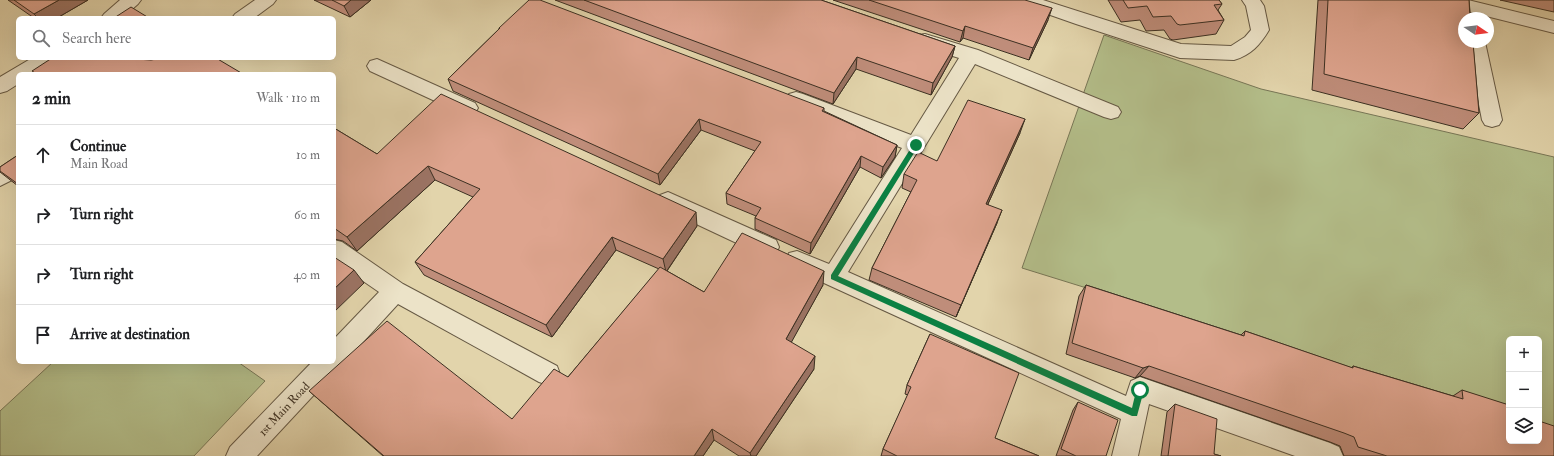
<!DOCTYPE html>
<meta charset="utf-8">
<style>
:root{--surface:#fff;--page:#f2f2f2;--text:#202124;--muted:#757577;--line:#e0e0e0}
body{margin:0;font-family:"IM FELL Double Pica",serif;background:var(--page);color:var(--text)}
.controls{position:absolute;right:12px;bottom:12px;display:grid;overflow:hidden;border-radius:6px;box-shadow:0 4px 16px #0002}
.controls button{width:36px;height:36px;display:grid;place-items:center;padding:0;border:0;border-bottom:1px solid var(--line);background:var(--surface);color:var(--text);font:20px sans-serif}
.compass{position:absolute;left:1458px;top:12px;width:36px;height:36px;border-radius:50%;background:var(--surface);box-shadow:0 4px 16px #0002;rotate:103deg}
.stop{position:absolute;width:12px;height:12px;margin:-9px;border:3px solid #0b8043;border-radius:50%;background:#fff}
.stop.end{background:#0b8043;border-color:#fff;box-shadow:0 1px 4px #0008}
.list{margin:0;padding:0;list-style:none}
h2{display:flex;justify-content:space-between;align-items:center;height:52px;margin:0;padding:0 16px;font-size:17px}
h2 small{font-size:13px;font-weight:400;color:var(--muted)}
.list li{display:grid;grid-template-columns:26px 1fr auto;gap:12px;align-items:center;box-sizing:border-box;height:60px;padding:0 16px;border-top:1px solid var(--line)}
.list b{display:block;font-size:15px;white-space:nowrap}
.list p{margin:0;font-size:13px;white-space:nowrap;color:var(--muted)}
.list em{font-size:13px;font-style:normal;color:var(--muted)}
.icon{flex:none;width:22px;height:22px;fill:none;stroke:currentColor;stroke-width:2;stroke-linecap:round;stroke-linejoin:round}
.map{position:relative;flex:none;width:1554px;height:456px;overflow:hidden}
.search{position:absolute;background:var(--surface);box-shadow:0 4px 16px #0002;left:16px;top:16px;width:320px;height:44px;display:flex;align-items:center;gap:10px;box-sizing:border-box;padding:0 14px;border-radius:6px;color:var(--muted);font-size:15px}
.panel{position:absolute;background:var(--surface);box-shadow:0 4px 16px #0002;left:16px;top:72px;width:320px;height:292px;border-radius:6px}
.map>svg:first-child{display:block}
.green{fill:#b3bd89;stroke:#787656}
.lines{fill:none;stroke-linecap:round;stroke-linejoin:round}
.minor-casing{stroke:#665944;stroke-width:2}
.minor{fill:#ece3c8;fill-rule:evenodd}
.wall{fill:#bf8d7a;stroke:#3c3022}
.shaded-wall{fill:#9b7363;stroke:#3c3022}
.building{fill:#dea48e;stroke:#3c3022}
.route{fill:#0b8043}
.labels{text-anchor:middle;stroke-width:3;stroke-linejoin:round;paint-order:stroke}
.street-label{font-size:12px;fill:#3c3022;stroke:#ece3c8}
</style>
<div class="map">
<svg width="1554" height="456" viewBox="0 0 1554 456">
<rect width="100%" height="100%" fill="#e2d4ab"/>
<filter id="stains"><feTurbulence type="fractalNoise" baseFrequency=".005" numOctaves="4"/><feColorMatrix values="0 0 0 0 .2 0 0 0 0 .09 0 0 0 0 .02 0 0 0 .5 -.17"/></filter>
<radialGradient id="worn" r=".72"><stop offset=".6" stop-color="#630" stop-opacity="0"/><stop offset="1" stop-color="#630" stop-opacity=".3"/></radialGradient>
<g class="green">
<path d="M1104 35 1261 89 1554 157V433L1539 429V339H1509V419L1022 268Z"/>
<path d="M53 362H238L265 381 194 456H0V411Z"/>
</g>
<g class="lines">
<defs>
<g id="minor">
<path d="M120 0H141L138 4 122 18H101L104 14Z"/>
<path d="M255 0H276L273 4 254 18H232L235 14Z"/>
<path d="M1016 0H1043L1181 44 1231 46 1245 37 1251 30 1246 6 1242 0H1260L1264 6 1269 30C1260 45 1251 55 1234 60L1180 58 1076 24 1019 4Z"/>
<path d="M1468 0 1554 21V33L1462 10 1459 6 1462 2Z"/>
<path d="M925 34 978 50 1118 107 1121 112 1118 117 1111 119 1104 117 975 64 848 272 1126 396 1131 381 1140 377 1330 443 1339 447 1343 456H1295L1149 404 1138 456H1112L1121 419 789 267 786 260 789 253 797 251 829 264 902 148 789 104 786 99 789 94 796 92 803 94 911 135 959 58 918 45 916 40 918 35Z"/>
<path d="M1467 42H1485L1502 120 1499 125 1492 127 1485 125 1482 120Z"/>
<path d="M32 58H55L53 63 35 74H18V84L7 91 0 93V77Z"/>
<path d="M377 59 475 103 478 108 475 113 468 115 461 113 370 71 367 66 370 61Z"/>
<path d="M18 159V177L0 186V168Z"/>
<path d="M668 192 776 240 779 247 776 254 768 256 760 254 660 207 657 201 660 195Z"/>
<path d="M334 240 342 242 403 284 557 366 560 374 557 382 548 385 539 382 398 304 343 364 339 365 337 370 257 456H226L230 447 312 362H334V339L379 292 334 261Z"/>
</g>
</defs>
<use href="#minor" class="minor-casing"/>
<use href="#minor" class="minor"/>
</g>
<g class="wall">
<path d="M8 0H88L57 18H34Z"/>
<path d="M314 0H371L350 17Z"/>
<path d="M555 0H821L955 46 952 57 931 95 856 69 833 104Z"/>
<path d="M833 0H1025L1048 20 1029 60 963 38 960 42Z"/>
<path d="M1108 0H1219L1222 4 1218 10 1224 20 1216 34 1173 40 1170 39 1164 30 1146 31 1140 20 1121 22Z"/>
<path d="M1318 0H1469L1479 113 1463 129 1312 90Z"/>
<path d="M1500 0H1554V12Z"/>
<path d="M499 28 824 108V111L897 145 895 157 881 178 860 167 810 254 755 229V218L756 216 727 204 726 193 755 151 701 130 660 185 453 91 448 79 499 29Z"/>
<path d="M334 128 377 154 697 226 667 271 704 292 823 285 791 342 814 369 756 456H739L714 440 703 456H383L309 391 512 419 568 377 659 269 616 250 552 337 424 275 415 262 473 197 435 180 357 251 343 241 334 239Z"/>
<path d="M1020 133 988 204 997 223 956 317 869 280 872 268 911 192 902 188 904 174 937 161Z"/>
<path d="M18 155V186L0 172V167Z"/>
<path d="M1086 285 1241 335 1245 331 1352 368 1353 366 1453 396 1462 390 1554 456H1344L1340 446 1330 442 1140 376 1135 378 1066 354 1079 296Z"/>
<path d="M930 334 995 438 1039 456H881L883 449 908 395 905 394 907 385Z"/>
<path d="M1078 402 1106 456H1056L1073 410Z"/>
<path d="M1175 404 1214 454 1221 456H1161L1167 412Z"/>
</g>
<g class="shaded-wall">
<path d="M59 0H88L57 18H38L34 14Z"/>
<path d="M351 0H371L350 17 344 6Z"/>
<path d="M1052 8 1048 20 1029 60 1033 48Z"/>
<path d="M965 26 963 38 960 42 963 31Z"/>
<path d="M955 46 952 57 931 95 933 83Z"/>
<path d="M857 57 856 69 833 104 834 93Z"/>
<path d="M137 58H166L152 68 136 59Z"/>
<path d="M699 119 701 130 660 185 658 174Z"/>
<path d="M1025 119 1020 133 982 217 986 204Z"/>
<path d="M897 145 895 157 881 178 883 167Z"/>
<path d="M861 156 860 167 810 254 811 243Z"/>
<path d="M428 166 435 180 357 251 347 237Z"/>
<path d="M1002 210 997 223 956 317 961 305Z"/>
<path d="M696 212 697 226 666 272 663 259Z"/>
<path d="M612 237 616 250 552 337 546 325Z"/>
<path d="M354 270 364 283 334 312V289Z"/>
<path d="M824 271 823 285 786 352V339Z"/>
<path d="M815 356 814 369 756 456H751L750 453Z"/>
<path d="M1149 366 1140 376 1135 378 1143 368Z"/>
<path d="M712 429 714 440 703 456H694Z"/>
</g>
<g class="building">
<path d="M14 0H59L34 14Z"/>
<path d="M332 0H351L344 6Z"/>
<path d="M529 0H540L824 108 822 111 897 145 883 167 861 156 811 243 755 218 761 208 726 193 761 142 699 119 658 174 448 79 500 28H499Z"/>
<path d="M584 0H821L955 46 933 83 857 57 834 93Z"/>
<path d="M869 0H1025L1052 8 1033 48 965 26 963 31Z"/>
<path d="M1123 0H1219L1222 4 1214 5 1224 20 1180 25 1177 24 1171 16 1153 17 1147 6 1128 8Z"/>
<path d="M1328 0H1469L1470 18H1464V42H1473L1479 113 1324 74Z"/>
<path d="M131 7 149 18H114Z"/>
<path d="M52 58H137L136 59 151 60 162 58H216L243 74H37L32 71Z"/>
<path d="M441 94 696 212 663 259 612 237 546 325 415 262 480 189 428 166 347 237 334 228V128L377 154Z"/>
<path d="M968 100 1025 119 986 204 1002 210 961 305 872 268 917 180 904 174 918 152 937 161Z"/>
<path d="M18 155V184L0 171V167Z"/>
<path d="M742 233 824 271 786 339 815 356 750 453 712 429 694 456H384L309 391 387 321 512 419 554 369 568 377 660 267 704 292Z"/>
<path d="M334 257 354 270 334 289Z"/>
<path d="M1086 285 1244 336 1245 331 1353 368V366L1463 399 1462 390 1509 405V441H1539V421L1554 426V456H1387L1358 447 1354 437 1344 433 1149 366 1143 368 1072 343Z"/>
<path d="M930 334 1019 373 995 438 1039 456H897L883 449 911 387 907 385Z"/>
<path d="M1078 402 1118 420 1106 456H1076L1061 449Z"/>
<path d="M1175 404 1217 419 1214 454 1221 456H1168Z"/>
</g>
<path class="route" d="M914 143H919V145L838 276 1132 408 1137 387H1143L1144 390 1137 416H1132L831 279V275Z"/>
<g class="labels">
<g class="street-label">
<text transform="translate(284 409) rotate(-47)" y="4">1st Main Road</text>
</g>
</g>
<rect width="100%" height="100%" filter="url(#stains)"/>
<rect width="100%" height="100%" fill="url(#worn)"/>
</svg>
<div class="controls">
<button>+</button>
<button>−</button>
<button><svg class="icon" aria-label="layers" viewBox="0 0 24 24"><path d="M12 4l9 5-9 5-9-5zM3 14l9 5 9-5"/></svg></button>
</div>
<svg class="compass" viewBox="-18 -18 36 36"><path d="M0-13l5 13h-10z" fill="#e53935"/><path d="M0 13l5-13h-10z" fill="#757577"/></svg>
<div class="stop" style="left:1140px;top:390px"></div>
<div class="stop end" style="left:916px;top:145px"></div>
<div class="search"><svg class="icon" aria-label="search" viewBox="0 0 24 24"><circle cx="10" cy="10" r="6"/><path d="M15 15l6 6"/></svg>Search here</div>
<section class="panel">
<h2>2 min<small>Walk · 110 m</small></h2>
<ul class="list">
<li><svg class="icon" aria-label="ahead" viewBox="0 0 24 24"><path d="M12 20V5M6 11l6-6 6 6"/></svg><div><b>Continue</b><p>Main Road</p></div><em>10 m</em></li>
<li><svg class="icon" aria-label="right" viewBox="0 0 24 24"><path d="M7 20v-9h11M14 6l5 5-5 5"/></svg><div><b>Turn right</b></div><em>60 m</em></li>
<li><svg class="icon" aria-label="right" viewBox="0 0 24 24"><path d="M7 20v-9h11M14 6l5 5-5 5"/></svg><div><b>Turn right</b></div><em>40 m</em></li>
<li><svg class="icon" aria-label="arrive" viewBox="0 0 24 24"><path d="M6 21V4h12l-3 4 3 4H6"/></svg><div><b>Arrive at destination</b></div></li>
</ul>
</section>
</div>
